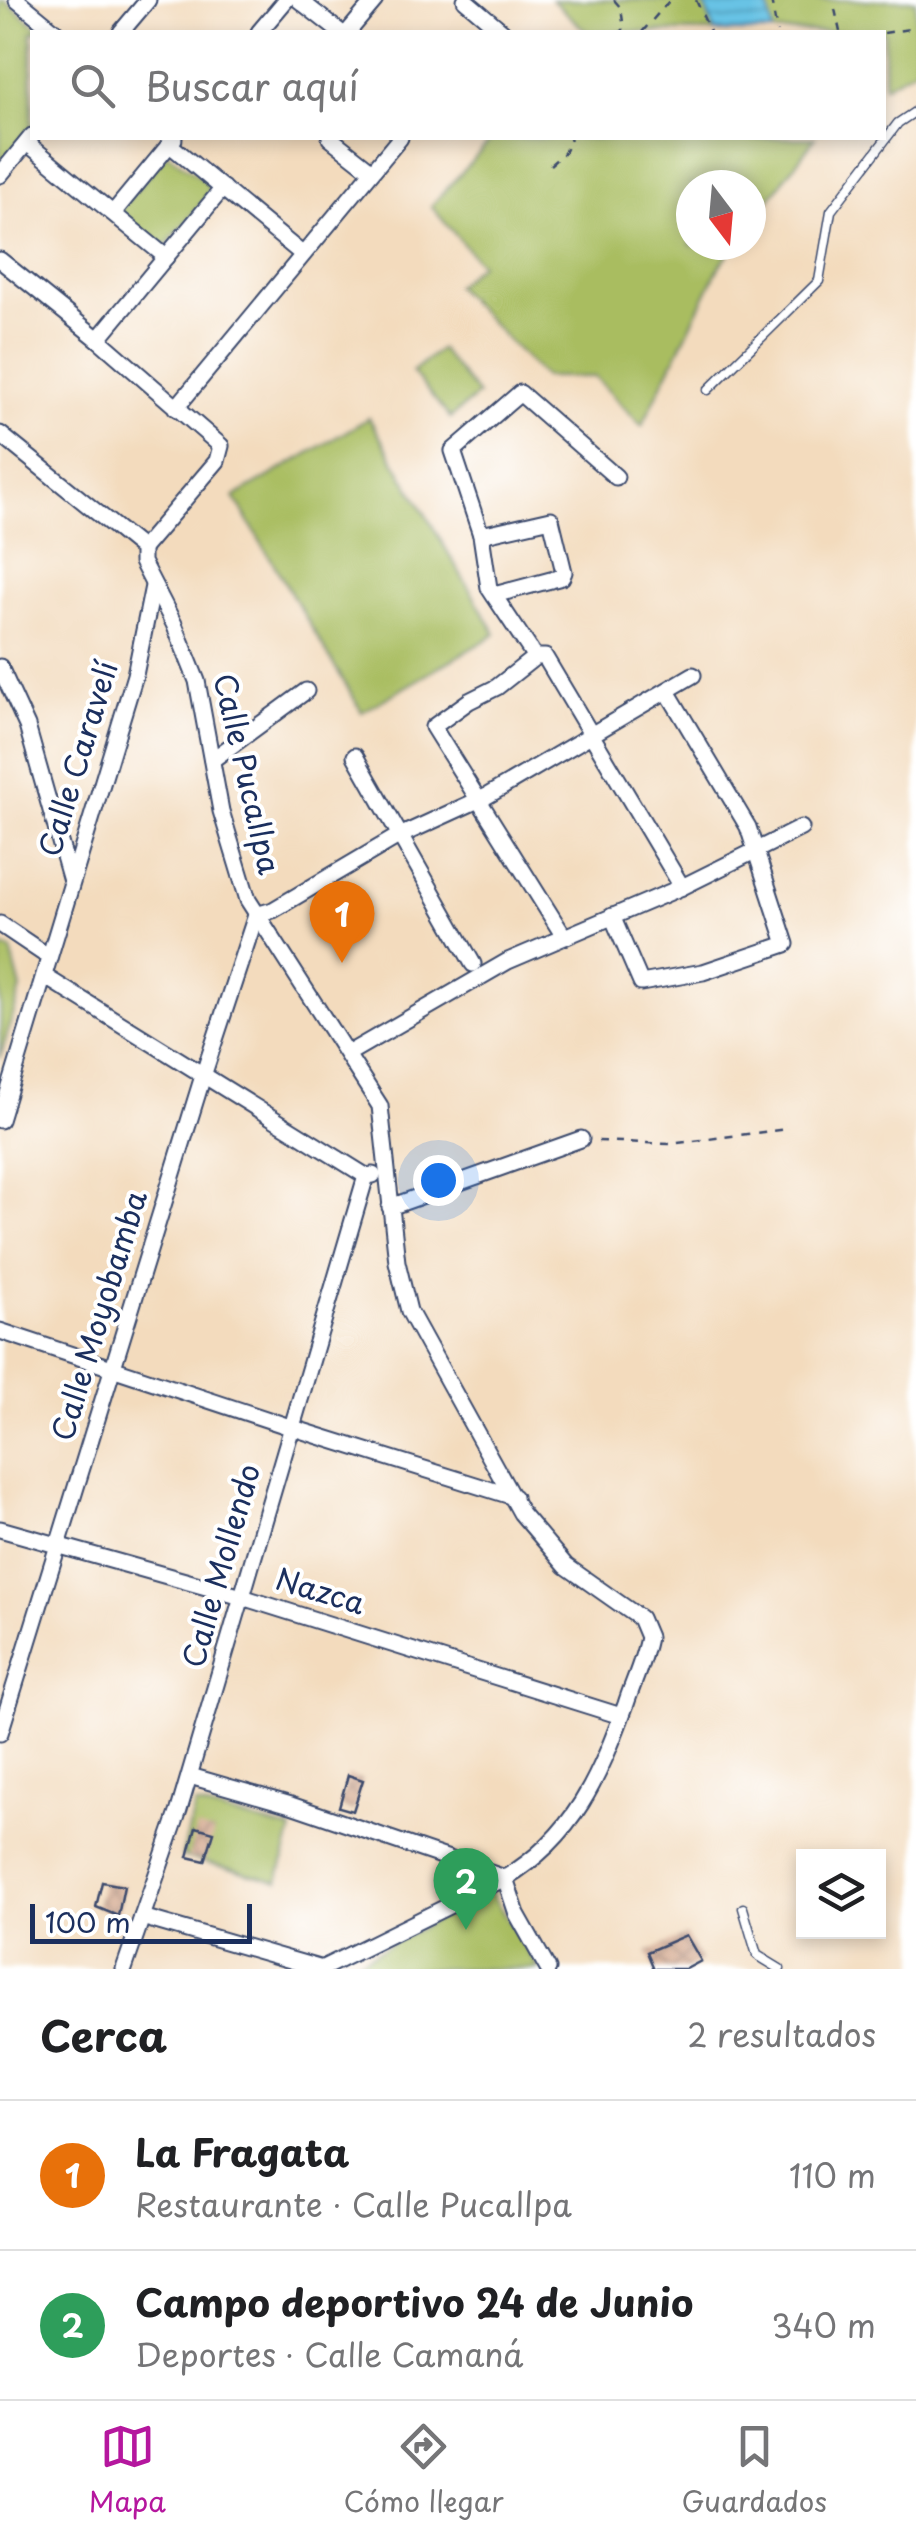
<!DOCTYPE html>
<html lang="es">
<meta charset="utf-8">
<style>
:root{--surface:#fff;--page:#f2f2f2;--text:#202124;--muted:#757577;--line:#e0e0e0;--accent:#b5179e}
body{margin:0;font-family:"Playpen Sans",sans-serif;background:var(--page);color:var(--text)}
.controls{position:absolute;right:30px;bottom:30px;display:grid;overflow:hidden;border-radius:0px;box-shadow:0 5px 15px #0003}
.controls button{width:90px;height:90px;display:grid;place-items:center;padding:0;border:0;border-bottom:2px solid var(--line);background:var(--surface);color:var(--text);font:50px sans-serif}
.compass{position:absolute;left:676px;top:170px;width:90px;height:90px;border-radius:50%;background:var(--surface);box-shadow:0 5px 15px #0003;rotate:164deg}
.scale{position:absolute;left:30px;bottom:25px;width:222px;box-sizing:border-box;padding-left:10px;border:5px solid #1b2f5e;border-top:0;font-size:28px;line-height:35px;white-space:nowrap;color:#1b2f5e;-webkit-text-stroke:8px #fff;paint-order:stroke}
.you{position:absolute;left:438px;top:1180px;width:35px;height:35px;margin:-25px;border:8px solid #fff;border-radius:50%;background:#1a73e8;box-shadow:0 0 0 15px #1a73e833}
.badge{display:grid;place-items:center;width:65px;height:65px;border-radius:50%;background:var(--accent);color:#fff;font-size:32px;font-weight:700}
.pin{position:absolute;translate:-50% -82px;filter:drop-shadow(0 2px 5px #0008)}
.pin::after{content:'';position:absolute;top:52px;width:35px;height:30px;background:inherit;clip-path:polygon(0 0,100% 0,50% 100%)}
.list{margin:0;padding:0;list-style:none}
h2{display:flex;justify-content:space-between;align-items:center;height:130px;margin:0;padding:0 40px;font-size:42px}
h2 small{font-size:32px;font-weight:400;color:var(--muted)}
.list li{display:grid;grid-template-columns:65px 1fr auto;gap:30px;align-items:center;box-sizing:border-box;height:150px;padding:0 40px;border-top:2px solid var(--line)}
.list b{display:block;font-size:38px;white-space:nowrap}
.list p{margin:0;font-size:32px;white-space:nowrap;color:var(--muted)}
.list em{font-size:32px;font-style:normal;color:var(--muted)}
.icon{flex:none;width:55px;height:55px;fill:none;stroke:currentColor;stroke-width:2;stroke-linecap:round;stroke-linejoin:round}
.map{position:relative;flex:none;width:916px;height:1969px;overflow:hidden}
.search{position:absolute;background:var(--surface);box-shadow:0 5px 15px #0003;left:30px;right:30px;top:30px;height:110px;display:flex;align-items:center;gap:25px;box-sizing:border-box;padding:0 35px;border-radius:0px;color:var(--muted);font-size:38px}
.sheet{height:430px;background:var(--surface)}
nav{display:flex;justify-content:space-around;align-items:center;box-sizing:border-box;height:140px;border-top:2px solid var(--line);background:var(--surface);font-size:28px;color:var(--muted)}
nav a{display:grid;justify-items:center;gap:5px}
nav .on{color:var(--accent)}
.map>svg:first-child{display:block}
.park{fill:#a9bd61;stroke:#627660;stroke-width:2.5}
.water{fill:url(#water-rules);stroke:#4179a2;stroke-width:2.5}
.building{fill:url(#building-cross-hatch)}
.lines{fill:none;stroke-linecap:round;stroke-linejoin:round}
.lane-casing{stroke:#3b496c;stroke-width:11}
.street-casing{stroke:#3b496c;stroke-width:19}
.path{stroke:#3b496c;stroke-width:2.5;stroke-dasharray:8 8;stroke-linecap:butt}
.lane{stroke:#fff;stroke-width:8}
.street{stroke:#fff;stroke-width:15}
.labels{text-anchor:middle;stroke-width:8;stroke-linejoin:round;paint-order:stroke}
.street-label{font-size:30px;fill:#1b2f5e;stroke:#fff}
</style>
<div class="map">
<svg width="916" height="1969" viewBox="0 0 916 1969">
<defs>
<pattern id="water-rules" width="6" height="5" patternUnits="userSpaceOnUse" patternTransform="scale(2.5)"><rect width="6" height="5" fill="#67c3e5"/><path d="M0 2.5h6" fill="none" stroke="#549fbd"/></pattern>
<pattern id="building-cross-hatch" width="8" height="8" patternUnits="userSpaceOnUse" patternTransform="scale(2.5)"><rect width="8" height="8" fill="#d5ab91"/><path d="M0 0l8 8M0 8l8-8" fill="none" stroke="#ac8c7a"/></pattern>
</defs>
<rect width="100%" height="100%" fill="#fff"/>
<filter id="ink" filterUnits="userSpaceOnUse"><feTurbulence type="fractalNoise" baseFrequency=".01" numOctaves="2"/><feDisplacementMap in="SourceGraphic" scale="20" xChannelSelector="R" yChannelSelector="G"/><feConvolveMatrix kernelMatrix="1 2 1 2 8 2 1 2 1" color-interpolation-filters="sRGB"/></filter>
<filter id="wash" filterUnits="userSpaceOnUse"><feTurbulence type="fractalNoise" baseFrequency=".0048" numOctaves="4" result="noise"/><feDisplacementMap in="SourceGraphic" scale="40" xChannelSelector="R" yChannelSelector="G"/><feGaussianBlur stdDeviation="2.25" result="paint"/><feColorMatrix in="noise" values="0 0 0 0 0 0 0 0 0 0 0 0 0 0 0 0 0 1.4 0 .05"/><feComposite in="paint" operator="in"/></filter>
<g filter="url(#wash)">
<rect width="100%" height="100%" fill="#f3dbbd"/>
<g class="park">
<path d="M0 0H4L43 32H32V125L0 164Z"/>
<path d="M552 0H916V68L884 86V32H587Z"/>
<path d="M493 138H815L751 224V185H691V245H735L720 265 642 426 595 377H544L455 286 480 264 431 206Z"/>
<path d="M167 153 209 184 208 196 166 245 157 244 122 217 121 208Z"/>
<path d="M440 349 478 395 450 418 412 372Z"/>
<path d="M369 418 496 634 362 712 234 497Z"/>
<path d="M0 946 11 950 21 989 0 1058Z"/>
<path d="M195 1805 292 1830 278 1881 182 1856Z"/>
<path d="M490 1892 539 1969H343Z"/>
</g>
<path class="water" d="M703 0H767L773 32H715Z"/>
<g id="blocks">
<g class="building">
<path d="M348 1775 363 1780 353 1811 339 1807Z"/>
<path d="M196 1827 214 1832 205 1861 188 1857Z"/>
<path d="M102 1882 124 1886 118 1916 96 1907Z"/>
<path d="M686 1935 701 1961 686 1969H654L647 1952Z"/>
</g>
</g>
</g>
<g filter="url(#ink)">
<use href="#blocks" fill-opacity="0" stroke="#3b496c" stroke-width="2.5"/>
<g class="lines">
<defs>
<g id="lane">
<path d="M708 390 819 281 831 211 898 123 916 111"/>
<path d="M743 1908 757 1955 780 1969"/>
</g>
<g id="street">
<path d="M17 0 56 32"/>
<path d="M299 0 340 32"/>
<path d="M465 0 503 32"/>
<path d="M121 32 148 0"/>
<path d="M259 32 286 0"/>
<path d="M348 32 375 0"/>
<path d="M330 138 372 171"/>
<path d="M27 143 166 257"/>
<path d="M169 144 302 254"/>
<path d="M0 175 32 136"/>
<path d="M113 213 174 139"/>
<path d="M0 260 98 339 221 446 217 461 142 549"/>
<path d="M98 339 223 188"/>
<path d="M176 408 400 138"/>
<path d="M0 434 142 549V562L174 624 197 681 221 811 248 900 380 1106 397 1262 409 1311 521 1513 566 1566 640 1618 648 1637C644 1660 633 1682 626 1704 599 1777 575 1836 505 1878L321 1969"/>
<path d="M481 535 551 519 564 572 562 577 494 595"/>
<path d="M535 657 489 588 481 535 453 451 520 393 616 477"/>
<path d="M0 667 27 726 71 881"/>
<path d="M355 756 473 964"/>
<path d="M212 760 306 691"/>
<path d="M256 915 273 910 395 838 487 796 693 675"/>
<path d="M612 916 641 983 703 972 786 944 748 827 667 691"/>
<path d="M0 924 49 957"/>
<path d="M563 935 433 727 469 701 497 687 535 657H545L682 887"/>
<path d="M44 976 366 1176 373 1175"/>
<path d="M349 1053 508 961 682 887 801 828"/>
<path d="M0 1120 135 675 153 586"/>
<path d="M390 1207 581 1139"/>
<path d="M0 1331 290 1427 514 1497"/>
<path d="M0 1529 242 1597 621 1716"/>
<path d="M0 1733 203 1076 256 915"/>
<path d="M190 1776 291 1805 505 1878 517 1914 548 1969"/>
<path d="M142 1917 322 1969"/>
<path d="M124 1969 179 1810 366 1176"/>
</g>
</defs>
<use href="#lane" class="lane-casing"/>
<use href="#street" class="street-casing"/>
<g class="path">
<path d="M614 0 621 8 624 29 621 32"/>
<path d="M696 0 710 32"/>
<path d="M771 0 777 32"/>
<path d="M835 9 840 32"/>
<path d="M642 32 670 0"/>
<path d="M884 33 916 28"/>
<path d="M550 165 564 153 571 138"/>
<path d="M598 1141 670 1144 786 1129"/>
</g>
<use href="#lane" class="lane"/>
<use href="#street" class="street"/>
</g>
</g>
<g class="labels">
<g class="street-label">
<text transform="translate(79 759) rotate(-73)" y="10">Calle Caravelí</text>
<text transform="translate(246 774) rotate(77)" y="10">Calle Pucallpa</text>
<text transform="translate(100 1316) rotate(-73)" y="10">Calle Moyobamba</text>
<text transform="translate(222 1566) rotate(-74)" y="10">Calle Mollendo</text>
<text transform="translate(320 1592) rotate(17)" y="10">Nazca</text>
</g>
</g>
</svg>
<div class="controls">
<button><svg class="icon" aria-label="layers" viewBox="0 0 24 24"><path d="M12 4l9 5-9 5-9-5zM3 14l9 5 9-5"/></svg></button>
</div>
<svg class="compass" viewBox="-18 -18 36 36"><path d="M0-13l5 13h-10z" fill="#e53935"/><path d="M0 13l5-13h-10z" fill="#757577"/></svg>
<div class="scale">100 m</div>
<div class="you"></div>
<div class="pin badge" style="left:342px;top:963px;background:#e8710a">1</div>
<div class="pin badge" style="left:466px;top:1930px;background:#2e9e5b">2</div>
<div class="search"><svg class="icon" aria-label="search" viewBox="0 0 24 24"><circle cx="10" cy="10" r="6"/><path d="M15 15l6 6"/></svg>Buscar aquí</div>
</div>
<section class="sheet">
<h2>Cerca<small>2 resultados</small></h2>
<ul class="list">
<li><span class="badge" style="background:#e8710a">1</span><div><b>La Fragata</b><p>Restaurante · Calle Pucallpa</p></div><em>110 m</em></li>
<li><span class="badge" style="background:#2e9e5b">2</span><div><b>Campo deportivo 24 de Junio</b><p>Deportes · Calle Camaná</p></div><em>340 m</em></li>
</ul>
</section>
<nav>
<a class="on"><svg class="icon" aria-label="map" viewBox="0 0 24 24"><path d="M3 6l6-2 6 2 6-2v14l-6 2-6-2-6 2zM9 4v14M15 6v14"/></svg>Mapa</a>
<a><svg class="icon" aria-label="directions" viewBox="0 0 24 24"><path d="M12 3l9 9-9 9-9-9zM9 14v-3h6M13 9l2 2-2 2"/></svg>Cómo llegar</a>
<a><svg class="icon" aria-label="saved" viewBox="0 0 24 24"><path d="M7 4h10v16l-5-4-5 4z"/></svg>Guardados</a>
</nav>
